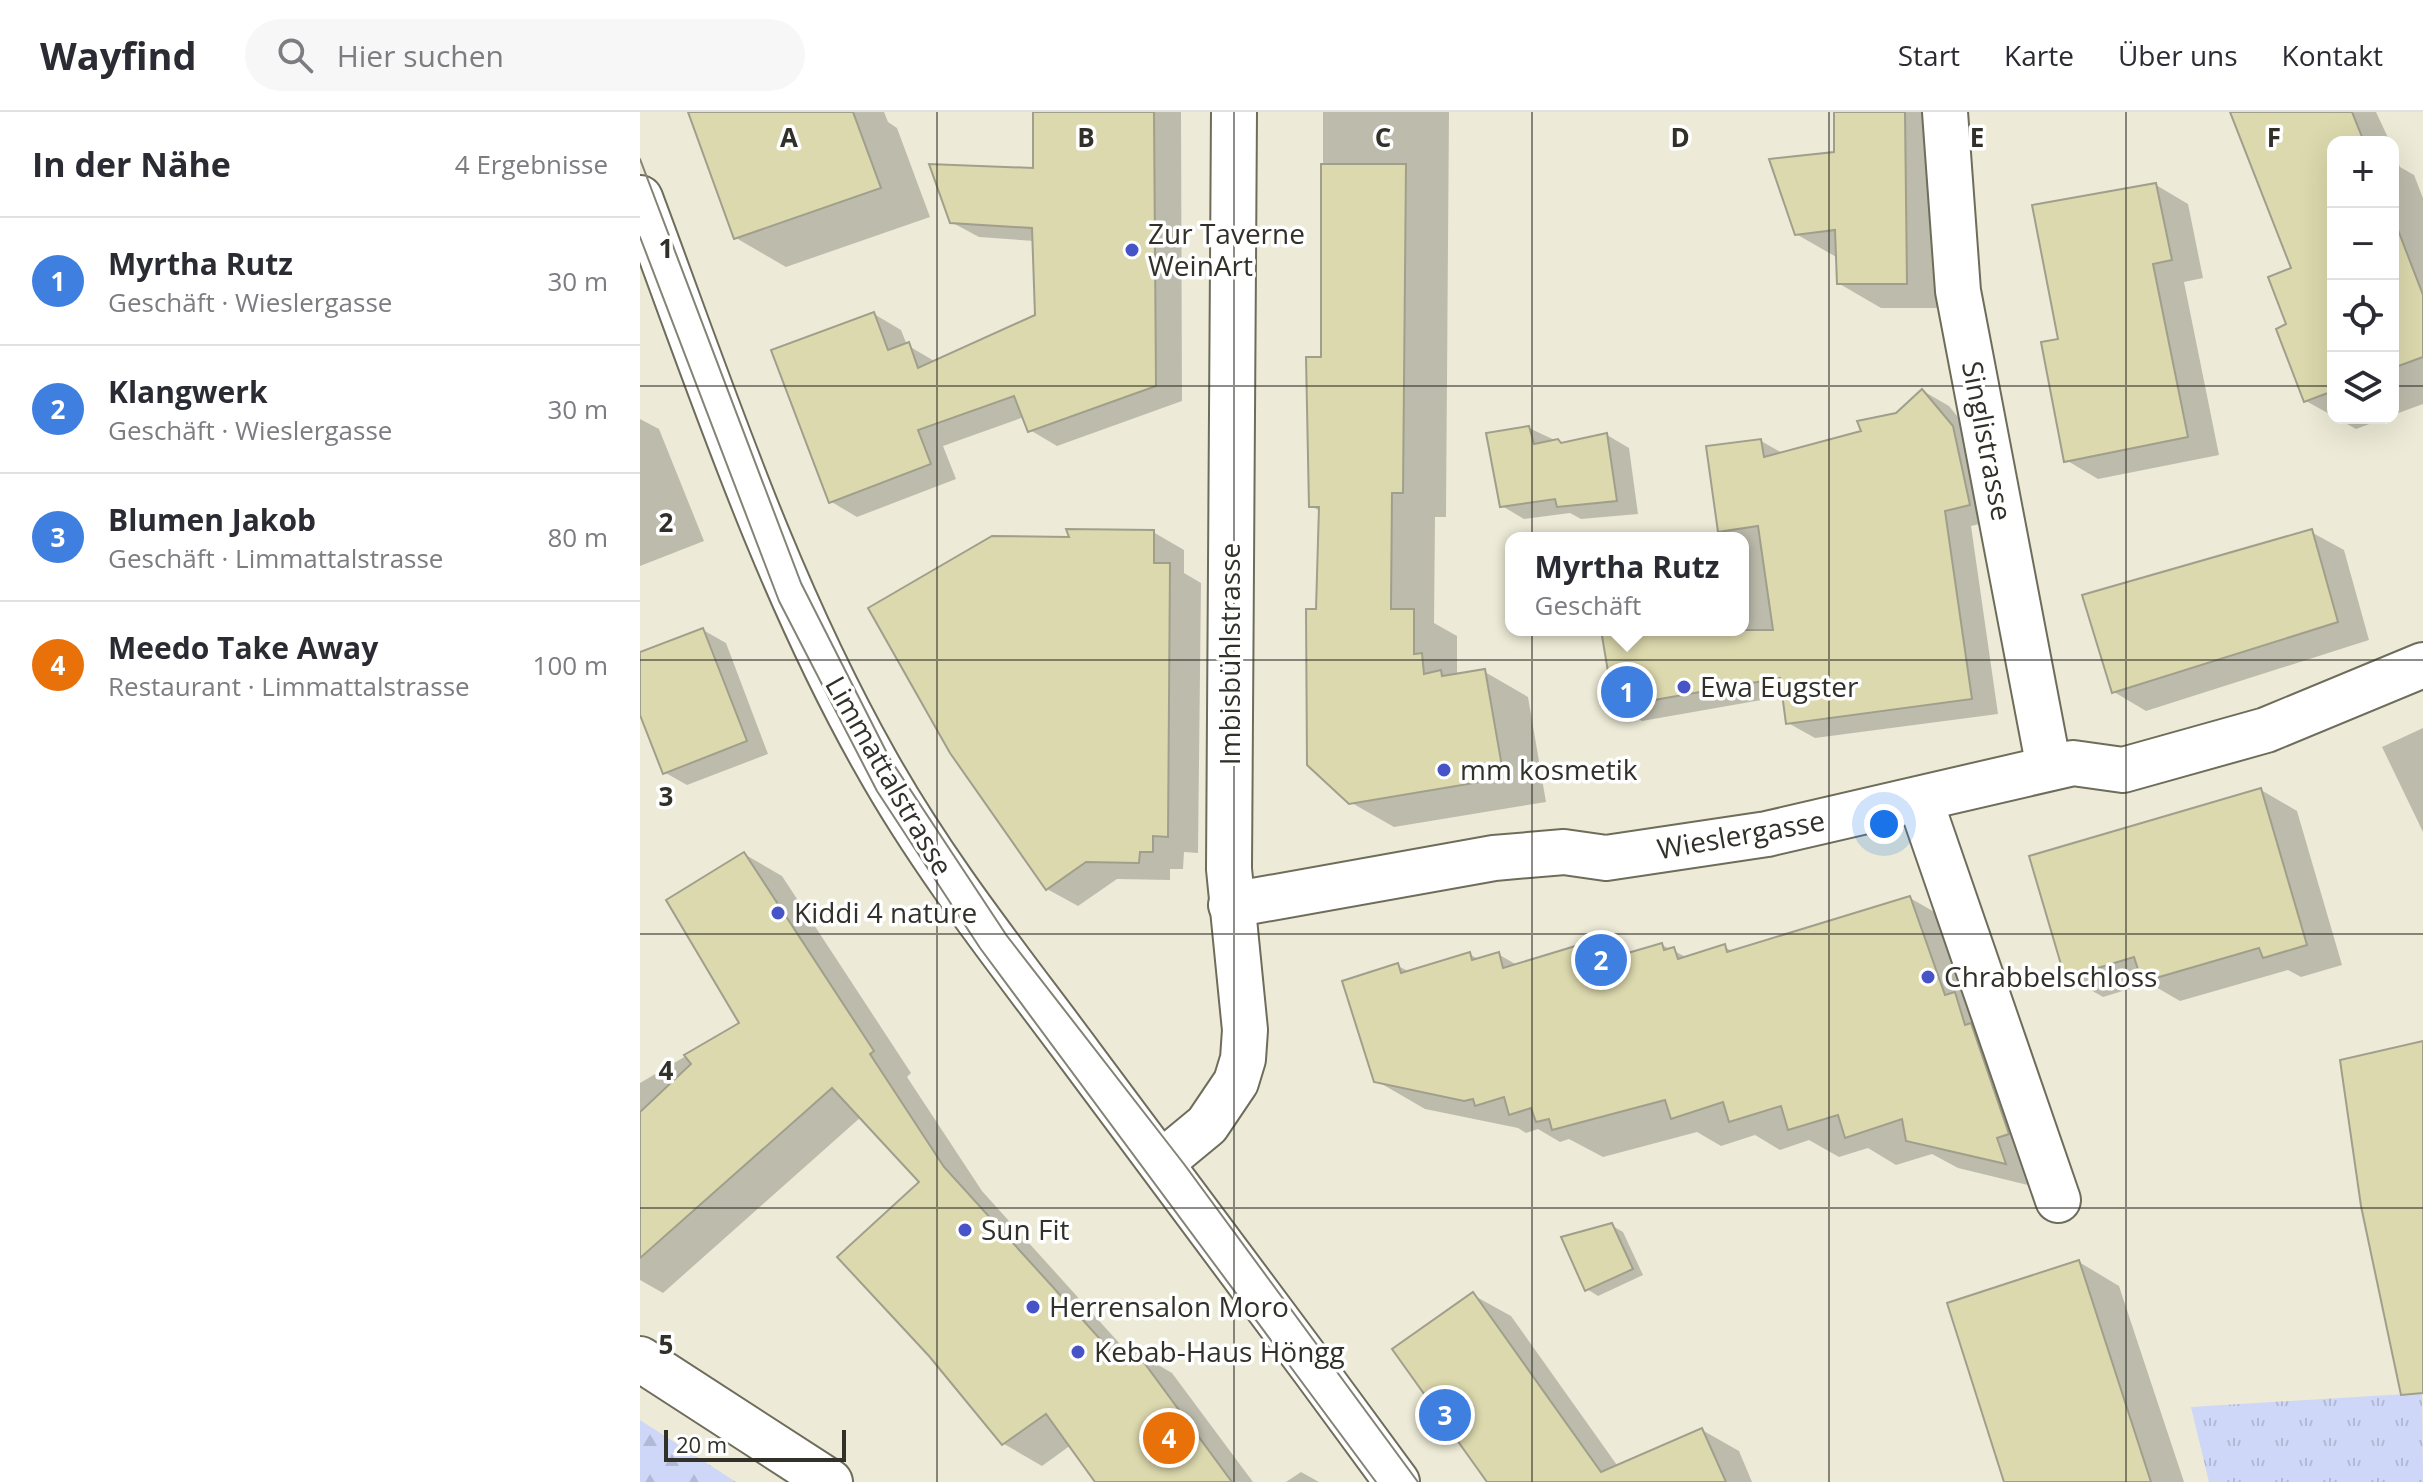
<!DOCTYPE html>
<html lang="de">
<meta charset="utf-8">
<style>
:root{--surface:#fff;--page:#f7f7f7;--text:#2b2b33;--muted:#7c7c81;--line:#e1e1e2;--accent:#0b8043}
body{margin:0;font-family:"Open Sans",sans-serif;background:var(--page);color:var(--text)}
.controls{position:absolute;right:24px;top:24px;display:grid;overflow:hidden;border-radius:16px;box-shadow:0 8px 32px #0002}
.controls button{width:72px;height:72px;display:grid;place-items:center;padding:0;border:0;border-bottom:2px solid var(--line);background:var(--surface);color:var(--text);font:40px sans-serif}
.scale{position:absolute;left:24px;bottom:20px;width:182px;box-sizing:border-box;padding-left:8px;border:4px solid #313029;border-top:0;font-size:22px;line-height:28px;white-space:nowrap;color:#313029;-webkit-text-stroke:6px #fff;paint-order:stroke}
.you{position:absolute;left:1244px;top:712px;width:28px;height:28px;margin:-20px;border:6px solid #fff;border-radius:50%;background:#1a73e8;box-shadow:0 0 0 12px #1a73e833}
.badge{display:grid;place-items:center;width:52px;height:52px;border-radius:50%;background:var(--accent);color:#fff;font-size:26px;font-weight:700}
.pin{position:absolute;translate:-50% -50%;border:4px solid #fff;box-shadow:0 2px 8px #0006}
.popup{position:absolute;left:865px;top:420px;width:244px;height:104px;box-sizing:border-box;display:grid;place-content:center;border-radius:16px;background:var(--surface);filter:drop-shadow(0 2px 6px #0005);font-size:26px;white-space:nowrap;color:var(--muted)}
.popup b{font-size:30px;color:var(--text)}
.popup::after{content:'';position:absolute;left:50%;top:100%;margin-left:-16px;border:16px solid transparent;border-top-color:var(--surface)}
.list{margin:0;padding:0;list-style:none}
h2{display:flex;justify-content:space-between;align-items:center;height:104px;margin:0;padding:0 32px;font-size:34px}
h2 small{font-size:26px;font-weight:400;color:var(--muted)}
.list li{display:grid;grid-template-columns:52px 1fr auto;gap:24px;align-items:center;box-sizing:border-box;height:128px;padding:0 32px;border-top:2px solid var(--line)}
.list b{display:block;font-size:30px;white-space:nowrap}
.list p{margin:0;font-size:26px;white-space:nowrap;color:var(--muted)}
.list em{font-size:26px;font-style:normal;color:var(--muted)}
.icon{flex:none;width:44px;height:44px;fill:none;stroke:currentColor;stroke-width:2;stroke-linecap:round;stroke-linejoin:round}
.map{position:relative;flex:none;width:1783px;height:1370px;overflow:hidden}
header{display:flex;align-items:center;gap:48px;box-sizing:border-box;height:112px;padding:0 40px;background:var(--surface);border-bottom:2px solid var(--line)}
header strong{font-size:38px}
nav{display:flex;gap:44px;margin-inline-start:auto;font-size:28px}
.search{width:560px;height:72px;background:var(--page);display:flex;align-items:center;gap:20px;box-sizing:border-box;padding:0 28px;border-radius:44px;color:var(--muted);font-size:30px}
main{display:flex}
aside{flex:1;background:var(--surface)}
.map>svg:first-child{display:block}
.grass{fill:url(#grass-tufts)}
.forest{fill:url(#forest-firs)}
.shadow{fill:#0003}
.building{fill:#dcd9ae;stroke:#a09f8c;stroke-width:2}
.lines{fill:none;stroke-linecap:round;stroke-linejoin:round}
.minor-casing{stroke:#6e6c5b;stroke-width:48}
.minor{stroke:#fff;stroke-width:44}
.tram{stroke:#848376;stroke-width:2}
.grid{fill:none;stroke:#313029;stroke-width:2;stroke-opacity:0.55}
.poi-dot{fill:#4654c8;stroke:#fff;stroke-width:3}
.labels{text-anchor:middle;stroke-width:7;stroke-linejoin:round;paint-order:stroke}
.poi-label{font-size:28px;fill:#313029;stroke:#fff;text-anchor:start}
.street-label{font-size:28px;fill:#313029;stroke:#fff}
.grid-label{font-size:26px;text-anchor:middle;font-weight:bold;fill:#313029;stroke:#fff;stroke-width:7;stroke-linejoin:round;paint-order:stroke}
</style>
<header>
<strong>Wayfind</strong>
<div class="search"><svg class="icon" aria-label="search" viewBox="0 0 24 24"><circle cx="10" cy="10" r="6"/><path d="M15 15l6 6"/></svg>Hier suchen</div>
<nav><a>Start</a><a>Karte</a><a>Über uns</a><a>Kontakt</a></nav>
</header>
<main>
<aside>
<h2>In der Nähe<small>4 Ergebnisse</small></h2>
<ul class="list">
<li><span class="badge" style="background:#3f7fe0">1</span><div><b>Myrtha Rutz</b><p>Geschäft · Wieslergasse</p></div><em>30 m</em></li>
<li><span class="badge" style="background:#3f7fe0">2</span><div><b>Klangwerk</b><p>Geschäft · Wieslergasse</p></div><em>30 m</em></li>
<li><span class="badge" style="background:#3f7fe0">3</span><div><b>Blumen Jakob</b><p>Geschäft · Limmattalstrasse</p></div><em>80 m</em></li>
<li><span class="badge" style="background:#e8710a">4</span><div><b>Meedo Take Away</b><p>Restaurant · Limmattalstrasse</p></div><em>100 m</em></li>
</ul>
</aside>
<div class="map">
<svg width="1783" height="1370" viewBox="0 0 1783 1370">
<defs>
<pattern id="grass-tufts" width="24" height="20" patternUnits="userSpaceOnUse" patternTransform="scale(2)"><rect width="24" height="20" fill="#ced7f7"/><path d="M3 7l-1-3M5 7V3M7 7l1-3M15 17l-1-3M17 17v-4M19 17l1-3" fill="none" stroke="#b1b9d4"/></pattern>
<pattern id="forest-firs" width="22" height="20" patternUnits="userSpaceOnUse" patternTransform="scale(2)"><rect width="22" height="20" fill="#ced7f7"/><path d="M5 1l3.5 6h-7zM16 11l3.5 6h-7z" fill="#b1b9d4"/></pattern>
</defs>
<rect width="100%" height="100%" fill="#edebd7"/>
<path class="grass" d="M1782 1281 1783 1370H1569L1551 1295Z"/>
<path class="forest" d="M0 1308 96 1370H0Z"/>
<g class="shadow">
<path d="M50 0H244L248 10 257 16 290 105 146 155 96 126Z"/>
<path d="M395 0H541L542 289 417 334 390 318 384 305 303 334 316 367 217 405 190 389 234 202 261 218 267 233 296 250 397 204 394 129 339 125 311 110 395 58Z"/>
<path d="M683 0H809L806 405H795L794 511 817 524V564L845 560 888 585 906 690 754 715 710 690 678 499 680 399 671 394 683 247Z"/>
<path d="M1196 0H1307L1309 196H1241L1198 171V146L1156 122 1196 42Z"/>
<path d="M1617 0H1736L1750 30H1693V304L1666 289 1649 214 1654 157Z"/>
<path d="M1753 38 1760 55 1774 63 1783 86V292L1753 303Z"/>
<path d="M1516 73 1548 92 1563 166 1544 170 1579 343 1458 367 1426 348 1421 228Z"/>
<path d="M1283 279 1309 294 1339 331 1356 408 1331 414 1358 602 1175 626 1148 611 1144 584 1002 609 976 594 963 518H1103V426H1081L1068 336 1121 329 1144 342 1223 320 1257 303Z"/>
<path d="M1696 306H1745L1716 317Z"/>
<path d="M0 307 19 317 64 429 0 454Z"/>
<path d="M889 316 923 332 967 323 989 336 998 402 941 407 930 401 884 407 862 394Z"/>
<path d="M513 420 544 438V461L561 471 558 741 544 740 543 757H530V768L477 767 438 794 407 777 432 427Z"/>
<path d="M1671 420 1704 438 1729 528 1506 599 1474 580Z"/>
<path d="M63 518 86 531 128 642 47 673 24 660 0 598V542Z"/>
<path d="M1783 616V720L1742 635Z"/>
<path d="M1621 678 1657 699 1702 853 1661 865 1648 858 1540 889 1509 871 1463 885 1426 864Z"/>
<path d="M104 742 142 764 271 961 267 965 342 1079 490 1243 494 1239 532 1261 613 1370H458L431 1333 402 1354 364 1332 281 1070 221 1005 23 1181 0 1168V971L102 911Z"/>
<path d="M1270 786 1319 814 1413 1079 1318 1056 1292 1042 1256 1053 1228 1036 1199 1045 1169 1028 1140 1038 1115 1023 1081 1034 1057 1020 963 1045 929 1027 920 1030 898 1017 886 1021 878 1016 785 997 735 968 758 854 770 860 829 842 840 848 858 842 877 853 965 827 992 842 1022 833 1048 846 1085 835 1093 840Z"/>
<path d="M971 1113 983 1120 1003 1163 958 1184 947 1177Z"/>
<path d="M1439 1150 1479 1174 1544 1370H1367Z"/>
<path d="M833 1183 871 1204 989 1370H852Z"/>
<path d="M1062 1318 1099 1339 1112 1370H1033Z"/>
<path d="M661 1360 679 1370H646Z"/>
</g>
<g class="building">
<path d="M48 0H213L241 76 94 127Z"/>
<path d="M393 0H514L516 274 388 320 374 284 278 318 291 352 189 391 131 238 234 200 248 238 269 230 278 256 395 203 392 116 310 111 289 52 393 56Z"/>
<path d="M1194 0H1265L1267 172H1197L1195 118 1155 123 1129 47 1194 40Z"/>
<path d="M1590 0H1712L1724 30H1693V279L1664 290 1636 217 1646 212 1628 165 1651 156Z"/>
<path d="M681 52H766L763 381H752L751 497H774V542L782 541 784 562 801 558 802 564 845 557 864 666 709 692 667 653 666 497H676L679 395H669L666 245H681Z"/>
<path d="M1516 71 1532 148 1513 152 1548 325 1424 350 1401 230 1418 227 1392 93Z"/>
<path d="M1753 105 1783 183V245L1753 256Z"/>
<path d="M1282 277 1313 314 1330 393 1305 399 1332 587 1146 612 1140 566 974 595 961 518H1133L1118 414 1078 420 1066 334 1121 327 1124 345 1221 319 1217 309 1256 301Z"/>
<path d="M889 314 894 332 918 327 921 331 967 321 977 389 917 395 915 387 860 395 846 321Z"/>
<path d="M426 417 514 418V451H530L528 725 513 724V740H500L499 751 446 750 406 778 310 641 228 496 352 424 429 425Z"/>
<path d="M1672 417 1698 510 1472 581 1442 483Z"/>
<path d="M63 516 107 629 23 662 0 603V540Z"/>
<path d="M1621 676 1667 833 1623 846 1619 836 1502 870 1494 845 1425 866 1389 744Z"/>
<path d="M104 740 234 939 230 942 304 1055 479 1248 494 1237 592 1370H455L406 1302 362 1333 289 1244 197 1145 279 1070 192 976 0 1146V1000L51 952 44 943 99 911 26 788Z"/>
<path d="M1270 784 1305 883 1315 880 1325 913 1331 911 1369 1022 1357 1026 1366 1052 1266 1029 1262 1007 1205 1026 1198 1003 1148 1018 1141 994 1089 1010 1083 990 1031 1007 1025 988 912 1018 909 1007 896 1010 891 996 869 1003 864 985 835 994 833 987 824 989 734 970 702 869 758 851 761 861 830 840 832 848 859 840 863 856 965 825 968 835 978 831 981 843 1022 831 1024 838 1034 835 1038 847 1085 832 1087 840Z"/>
<path d="M1783 929V1281L1761 1283 1721 1094 1700 948Z"/>
<path d="M972 1111 993 1157 945 1179 921 1125Z"/>
<path d="M1439 1148 1511 1370H1364L1307 1191Z"/>
<path d="M833 1180 961 1360 1062 1316 1086 1370H847L752 1237Z"/>
</g>
<g class="lines">
<defs>
<g id="minor">
<path d="M1305 0 1318 179 1409 656"/>
<path d="M0 86C71 276 135 472 235 649 294 755 370 849 442 946 548 1087 653 1228 757 1370"/>
<path d="M1280 688 1418 1088"/>
<path d="M591 793 854 746 924 740 966 746 1127 722 1433 651 1483 658 1626 618 1783 553"/>
<path d="M521 1051 567 1013 596 970 603 947 605 918 589 757 594 0"/>
<path d="M0 1247 190 1370"/>
</g>
</defs>
<use href="#minor" class="minor-casing"/>
<use href="#minor" class="minor"/>
<g class="tram">
<path d="M0 47 161 471 250 647 367 824 544 1052 778 1370"/>
<path d="M0 125 139 489 237 679 340 836 736 1370"/>
</g>
</g>
<path class="grid" d="M297 0V1370M594 0V1370M892 0V1370M1189 0V1370M1486 0V1370M0 274H1693M1753 274H1783M0 548H1783M0 822H1783M0 1096H1783"/>
<g class="poi-dot">
<circle cx="492" cy="138" r="8"/>
<circle cx="1044" cy="575" r="8"/>
<circle cx="804" cy="658" r="8"/>
<circle cx="138" cy="801" r="8"/>
<circle cx="1288" cy="865" r="8"/>
<circle cx="325" cy="1118" r="8"/>
<circle cx="393" cy="1195" r="8"/>
<circle cx="438" cy="1240" r="8"/>
</g>
<g class="labels">
<g class="poi-label">
<text x="508" y="132">Zur Taverne<tspan x="508" dy="32">WeinArt</tspan></text>
<text x="1060" y="585">Ewa Eugster</text>
<text x="820" y="668">mm kosmetik</text>
<text x="154" y="811">Kiddi 4 nature</text>
<text x="1304" y="875">Chrabbelschloss</text>
<text x="341" y="1128">Sun Fit</text>
<text x="409" y="1205">Herrensalon Moro</text>
<text x="454" y="1250">Kebab-Haus Höngg</text>
</g>
<g class="street-label">
<text transform="translate(1347 329) rotate(79)" y="10">Singlistrasse</text>
<text transform="translate(590 542) rotate(-90)" y="10">Imbisbühlstrasse</text>
<text transform="translate(249 664) rotate(60)" y="10">Limmattalstrasse</text>
<text transform="translate(1101 723) rotate(-10)" y="10">Wieslergasse</text>
</g>
</g>
<g class="grid-label">
<text x="149" y="35">A</text>
<text x="446" y="35">B</text>
<text x="743" y="35">C</text>
<text x="1040" y="35">D</text>
<text x="1337" y="35">E</text>
<text x="1634" y="35">F</text>
<text x="26" y="146">1</text>
<text x="26" y="420">2</text>
<text x="26" y="694">3</text>
<text x="26" y="968">4</text>
<text x="26" y="1242">5</text>
</g>
</svg>
<div class="controls">
<button>+</button>
<button>−</button>
<button><svg class="icon" aria-label="locate" viewBox="0 0 24 24"><circle cx="12" cy="12" r="6"/><path d="M12 2v4M12 18v4M2 12h4M18 12h4"/></svg></button>
<button><svg class="icon" aria-label="layers" viewBox="0 0 24 24"><path d="M12 4l9 5-9 5-9-5zM3 14l9 5 9-5"/></svg></button>
</div>
<div class="scale">20 m</div>
<div class="you"></div>
<div class="pin badge" style="left:987px;top:580px;background:#3f7fe0">1</div>
<div class="popup"><b>Myrtha Rutz</b>Geschäft</div>
<div class="pin badge" style="left:961px;top:848px;background:#3f7fe0">2</div>
<div class="pin badge" style="left:805px;top:1303px;background:#3f7fe0">3</div>
<div class="pin badge" style="left:529px;top:1326px;background:#e8710a">4</div>
</div>
</main>
